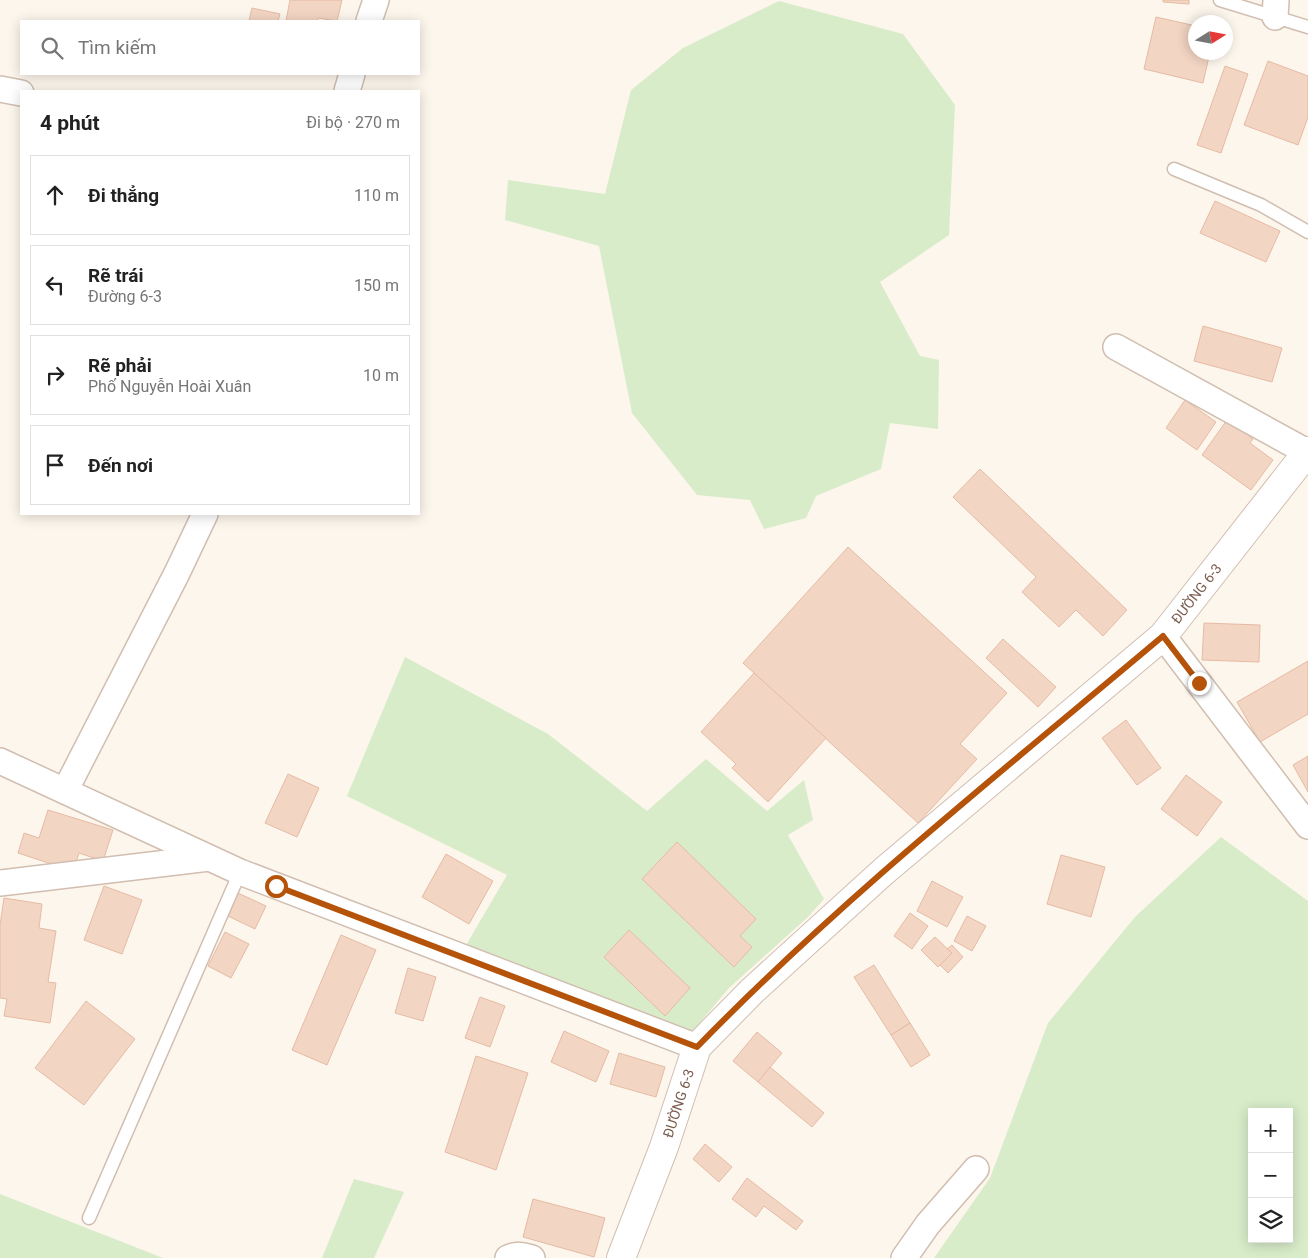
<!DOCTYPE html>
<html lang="vi">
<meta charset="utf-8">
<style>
:root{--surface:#fff;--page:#f6f6f6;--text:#222;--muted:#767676;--line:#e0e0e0}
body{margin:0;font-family:Roboto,sans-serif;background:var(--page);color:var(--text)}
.controls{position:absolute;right:15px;bottom:15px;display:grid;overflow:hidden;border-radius:0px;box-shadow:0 2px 12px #0003}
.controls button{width:45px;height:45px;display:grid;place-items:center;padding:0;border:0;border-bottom:1px solid var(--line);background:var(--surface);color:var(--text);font:25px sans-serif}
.compass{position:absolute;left:1188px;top:15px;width:45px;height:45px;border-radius:50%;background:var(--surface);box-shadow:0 2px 12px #0003;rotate:79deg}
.stop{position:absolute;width:15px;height:15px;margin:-11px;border:4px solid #b45309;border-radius:50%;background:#fff}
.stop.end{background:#b45309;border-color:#fff;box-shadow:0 1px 5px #0008}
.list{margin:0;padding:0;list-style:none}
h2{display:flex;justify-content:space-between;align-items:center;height:65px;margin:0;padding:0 20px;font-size:21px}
h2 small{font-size:16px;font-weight:400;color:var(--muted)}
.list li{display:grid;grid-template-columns:32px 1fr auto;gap:15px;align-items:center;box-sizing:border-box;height:80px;margin:0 10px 10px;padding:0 10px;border:1px solid var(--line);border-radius:0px}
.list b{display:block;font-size:19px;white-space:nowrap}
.list p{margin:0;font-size:16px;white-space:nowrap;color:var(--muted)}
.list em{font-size:16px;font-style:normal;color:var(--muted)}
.icon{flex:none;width:28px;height:28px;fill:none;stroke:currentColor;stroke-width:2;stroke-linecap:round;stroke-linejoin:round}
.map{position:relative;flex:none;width:1308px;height:1258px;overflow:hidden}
.search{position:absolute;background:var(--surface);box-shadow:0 2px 12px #0003;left:20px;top:20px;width:400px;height:55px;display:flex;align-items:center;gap:12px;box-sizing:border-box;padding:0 18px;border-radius:0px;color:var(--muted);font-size:19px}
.panel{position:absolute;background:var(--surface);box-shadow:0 2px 12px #0003;left:20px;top:90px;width:400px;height:425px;border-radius:0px}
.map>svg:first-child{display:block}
.green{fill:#d8ecc9;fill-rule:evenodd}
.building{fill:#f3d5c3;stroke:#e6bba3}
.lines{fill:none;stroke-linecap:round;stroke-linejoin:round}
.service-casing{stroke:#d1beb0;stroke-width:15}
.minor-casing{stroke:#d1beb0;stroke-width:28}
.tertiary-casing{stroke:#d1beb0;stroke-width:30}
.service{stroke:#fff;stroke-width:12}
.minor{stroke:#fff;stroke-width:25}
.tertiary{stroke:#fff;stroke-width:28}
.route{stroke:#b45309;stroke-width:6}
.labels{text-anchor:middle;stroke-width:5;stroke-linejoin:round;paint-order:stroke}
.street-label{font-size:14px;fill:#7a5c4d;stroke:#fffaf3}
</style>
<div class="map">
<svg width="1308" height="1258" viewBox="0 0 1308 1258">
<rect width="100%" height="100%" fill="#fdf6ec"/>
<g class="green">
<path d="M779 1 903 34 955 105 949 235 880 282 920 356 939 360 938 429 890 423 881 469 816 496 806 518 764 529 750 500 697 495 632 413 599 246 505 220 508 180 605 194 631 90 683 48Z"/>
<path d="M405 657 548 734 647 811 706 759 767 811 804 780 813 820 788 835 824 899 808 917 729 988 692 1032 465 947 507 875 347 796Z"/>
<path d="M1221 837 1308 901V1258H934L990 1178 1048 1023 1135 917ZM1252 1112H1289V1239H1252Z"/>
<path d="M354 1179 404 1192 374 1258H322Z"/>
<path d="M0 1194 163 1258H0Z"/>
</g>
<g class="building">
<path d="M290 0H342L337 21 318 18 317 21H286Z"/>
<path d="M1163 0H1189V4L1163 2Z"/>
<path d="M252 8 280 14 278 21H249Z"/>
<path d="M1156 17 1196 26V52H1210L1203 83 1144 69Z"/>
<path d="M1268 61 1308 76V117L1298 145 1244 125Z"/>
<path d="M1225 66 1248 74 1221 153 1197 145Z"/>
<path d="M1215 201 1280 231 1266 262 1200 233Z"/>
<path d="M1203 326 1282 348 1272 382 1194 361Z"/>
<path d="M1185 400 1216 422 1197 450 1166 428Z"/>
<path d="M1227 420 1253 439 1250 443 1273 460 1251 490 1202 455Z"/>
<path d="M980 469 1127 610 1103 636 1076 610 1059 627 1022 592 1036 577 953 497Z"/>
<path d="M848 547 1007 693 960 744 977 759 918 823 743 663Z"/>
<path d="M1204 623 1260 625 1259 662 1202 660Z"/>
<path d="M1003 639 1056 687 1038 707 986 658Z"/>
<path d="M1308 661V714L1260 742 1237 702Z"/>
<path d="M754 673 826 738 768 802 732 768 736 764 701 732Z"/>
<path d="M1126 720 1161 768 1137 785 1102 738Z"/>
<path d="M1308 756V792L1293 765Z"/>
<path d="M288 774 319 788 297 837 265 823Z"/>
<path d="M1186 775 1222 802 1197 836 1161 809Z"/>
<path d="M48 810 113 830 103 861 79 853 73 871 18 853 24 833 39 838Z"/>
<path d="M677 842 756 919 740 936 752 947 734 967 642 879Z"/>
<path d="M446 854 493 881 469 924 422 897Z"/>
<path d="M1061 855 1105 867 1091 917 1047 904Z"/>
<path d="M932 881 963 897 947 927 917 911Z"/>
<path d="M104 886 142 900 122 954 84 940Z"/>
<path d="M238 893 266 906 255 929 228 916Z"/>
<path d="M4 898 42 904 39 928 56 931 48 982 56 983 50 1023 4 1016 7 999 0 998V925Z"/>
<path d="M910 913 928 926 912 949 894 936Z"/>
<path d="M967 916 986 926 972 951 954 941Z"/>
<path d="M629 930 690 988 665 1016 604 957Z"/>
<path d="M225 932 249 944 231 978 208 966Z"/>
<path d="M341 935 376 950 327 1065 292 1050Z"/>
<path d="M935 937 952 953 938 967 921 950Z"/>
<path d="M952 945 963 957 948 973 940 965 952 953 947 949Z"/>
<path d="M874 965 910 1023 891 1035 854 977Z"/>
<path d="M408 968 436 977 423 1021 395 1013Z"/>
<path d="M480 997 505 1006 490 1047 465 1038Z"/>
<path d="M86 1001 135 1039 84 1105 35 1068Z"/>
<path d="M910 1023 930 1055 911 1067 891 1035Z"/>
<path d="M564 1031 609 1051 596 1082 551 1062Z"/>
<path d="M757 1032 782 1053 758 1082 733 1061Z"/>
<path d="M619 1053 665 1067 656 1097 610 1084Z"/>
<path d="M476 1056 528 1073 496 1170 445 1152Z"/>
<path d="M770 1067 824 1113 812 1127 758 1082Z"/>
<path d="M705 1144 732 1167 719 1182 693 1159Z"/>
<path d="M747 1178 803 1221 796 1230 764 1206 756 1217 732 1199Z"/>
<path d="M533 1199 605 1218 594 1257 523 1237Z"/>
</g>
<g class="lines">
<defs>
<g id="service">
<path d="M1220 0 1308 27"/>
<path d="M1174 169 1261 205 1308 232"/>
<path d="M89 1218 240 872"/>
</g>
<g id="minor">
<path d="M1275 17 1276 0"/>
<path d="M369 21 376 0"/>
<path d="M0 89 21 93"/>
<path d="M347 91 352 74"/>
<path d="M1116 347 1307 452"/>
<path d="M1163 636 1308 826"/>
<path d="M0 761 240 872 697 1047"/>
<path d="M65 791 177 573 205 514"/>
<path d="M0 883 209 858"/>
<path d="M508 1258C516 1254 523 1255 532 1258"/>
<path d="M904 1258 928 1224 976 1169"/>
</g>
<g id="tertiary">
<path id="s1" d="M621 1258 664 1147 697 1047 752 991 884 871 1163 636 1308 451"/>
</g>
</defs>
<use href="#service" class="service-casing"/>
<use href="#minor" class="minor-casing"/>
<use href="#tertiary" class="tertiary-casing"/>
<use href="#service" class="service"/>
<use href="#minor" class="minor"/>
<use href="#tertiary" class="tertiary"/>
</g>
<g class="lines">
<path class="route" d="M276 886 697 1047C842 898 1005 769 1163 636L1199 683"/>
</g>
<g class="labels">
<g class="street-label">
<text dy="5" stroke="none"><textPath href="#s1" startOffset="900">ĐƯỜNG 6-3</textPath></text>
<text dy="5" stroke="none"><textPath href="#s1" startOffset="165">ĐƯỜNG 6-3</textPath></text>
</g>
</g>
</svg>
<div class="controls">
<button>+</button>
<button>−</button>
<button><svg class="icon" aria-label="layers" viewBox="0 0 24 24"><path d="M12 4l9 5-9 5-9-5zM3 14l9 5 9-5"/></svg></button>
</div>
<svg class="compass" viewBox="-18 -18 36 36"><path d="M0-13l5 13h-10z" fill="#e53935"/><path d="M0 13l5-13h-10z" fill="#767676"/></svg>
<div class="stop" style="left:276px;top:886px"></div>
<div class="stop end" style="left:1199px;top:683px"></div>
<div class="search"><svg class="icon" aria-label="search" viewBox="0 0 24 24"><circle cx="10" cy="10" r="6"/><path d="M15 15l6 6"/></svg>Tìm kiếm</div>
<section class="panel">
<h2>4 phút<small>Đi bộ · 270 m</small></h2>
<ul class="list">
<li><svg class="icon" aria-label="ahead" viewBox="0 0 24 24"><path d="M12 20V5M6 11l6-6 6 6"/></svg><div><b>Đi thẳng</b></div><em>110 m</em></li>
<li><svg class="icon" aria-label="left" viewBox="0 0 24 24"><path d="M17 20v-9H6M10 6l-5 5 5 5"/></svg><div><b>Rẽ trái</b><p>Đường 6-3</p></div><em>150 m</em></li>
<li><svg class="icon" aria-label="right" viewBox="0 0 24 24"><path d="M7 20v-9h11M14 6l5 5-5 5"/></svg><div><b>Rẽ phải</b><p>Phố Nguyễn Hoài Xuân</p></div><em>10 m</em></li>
<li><svg class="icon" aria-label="arrive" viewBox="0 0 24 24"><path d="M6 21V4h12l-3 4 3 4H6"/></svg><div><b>Đến nơi</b></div></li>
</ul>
</section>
</div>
